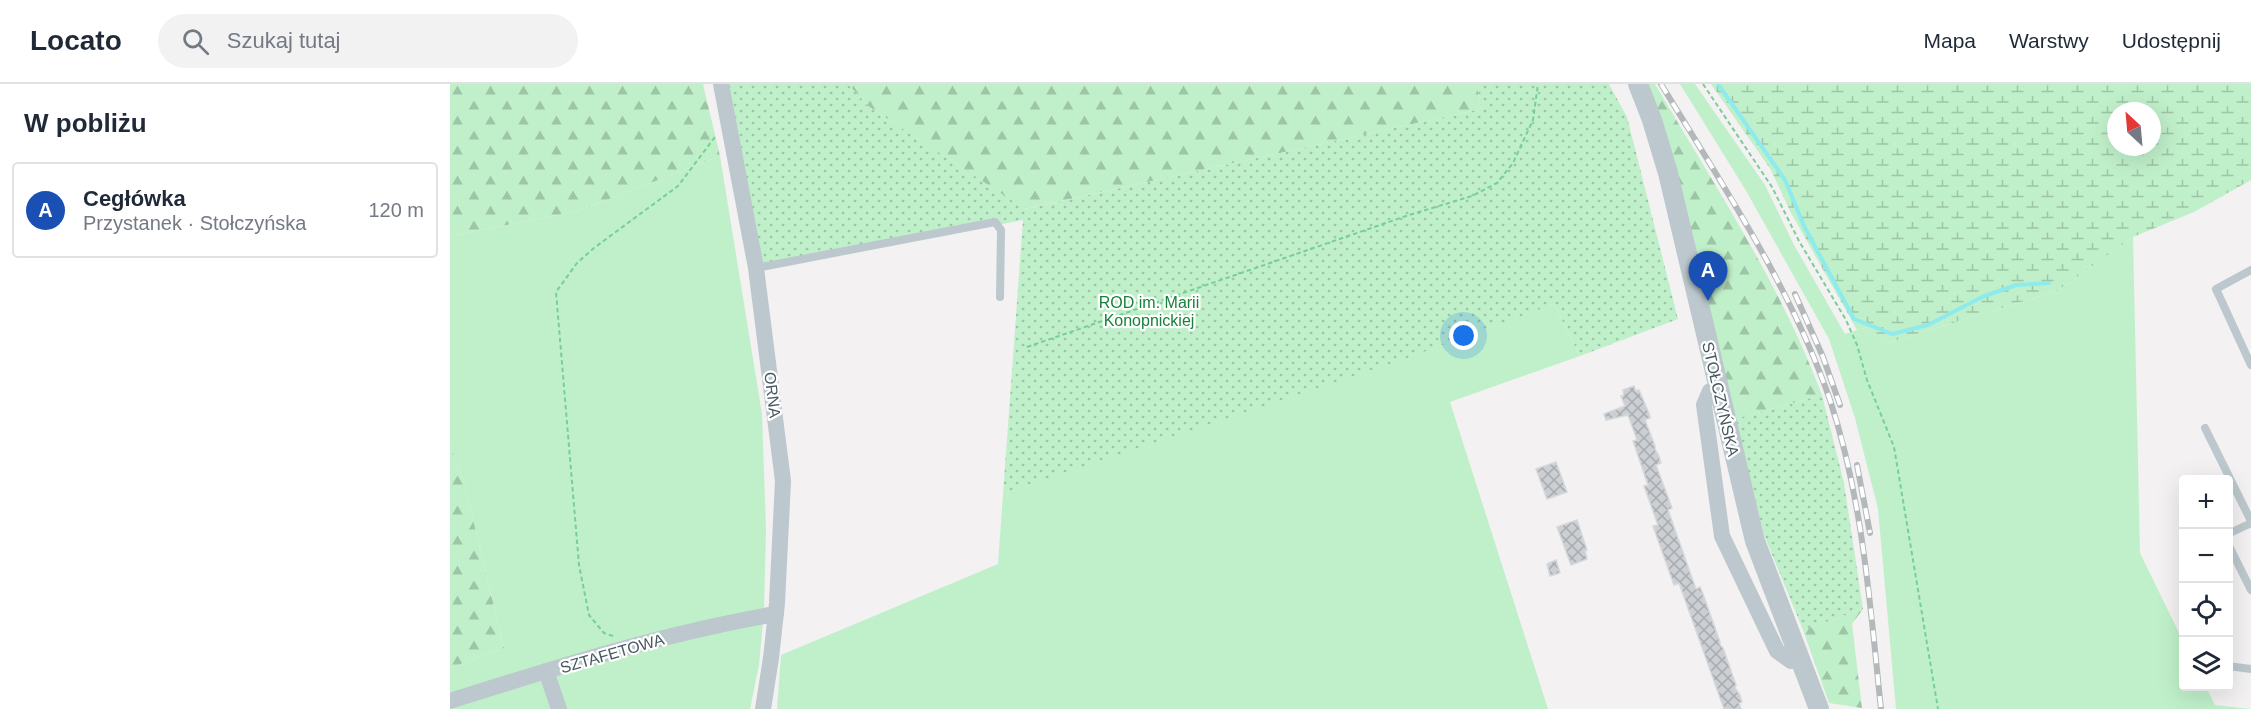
<!DOCTYPE html>
<html lang="pl">
<meta charset="utf-8">
<style>
:root{--surface:#fff;--page:#f2f2f3;--text:#1f2937;--muted:#747a83;--line:#e0e1e3;--accent:#1896e6}
body{margin:0;font-family:Helvetica,sans-serif;background:var(--page);color:var(--text)}
.controls{position:absolute;right:18px;bottom:18px;display:grid;overflow:hidden;border-radius:6px;box-shadow:0 6px 24px #0002}
.controls button{width:54px;height:54px;display:grid;place-items:center;padding:0;border:0;border-bottom:2px solid var(--line);background:var(--surface);color:var(--text);font:30px sans-serif}
.compass{position:absolute;left:1657px;top:18px;width:54px;height:54px;border-radius:50%;background:var(--surface);box-shadow:0 6px 24px #0002;rotate:334deg}
.you{position:absolute;left:1014px;top:252px;width:21px;height:21px;margin:-15px;border:4px solid #fff;border-radius:50%;background:#1a73e8;box-shadow:0 0 0 9px #1a73e833}
.badge{display:grid;place-items:center;width:39px;height:39px;border-radius:50%;background:var(--accent);color:#fff;font-size:20px;font-weight:700}
.pin{position:absolute;translate:-50% -50px;filter:drop-shadow(0 2px 3px #0008)}
.pin::after{content:'';position:absolute;top:32px;width:21px;height:18px;background:inherit;clip-path:polygon(0 0,100% 0,50% 100%)}
.list{margin:0;padding:0;list-style:none}
h2{display:flex;justify-content:space-between;align-items:center;height:78px;margin:0;padding:0 24px;font-size:26px}
h2 small{font-size:20px;font-weight:400;color:var(--muted)}
.list li{display:grid;grid-template-columns:39px 1fr auto;gap:18px;align-items:center;box-sizing:border-box;height:96px;margin:0 12px 12px;padding:0 12px;border:2px solid var(--line);border-radius:6px}
.list b{display:block;font-size:22px;white-space:nowrap}
.list p{margin:0;font-size:20px;white-space:nowrap;color:var(--muted)}
.list em{font-size:20px;font-style:normal;color:var(--muted)}
.icon{flex:none;width:33px;height:33px;fill:none;stroke:currentColor;stroke-width:2;stroke-linecap:round;stroke-linejoin:round}
.map{position:relative;flex:none;width:1801px;height:625px;overflow:hidden}
header{display:flex;align-items:center;gap:36px;box-sizing:border-box;height:84px;padding:0 30px;background:var(--surface);border-bottom:2px solid var(--line)}
header strong{font-size:28px}
nav{display:flex;gap:33px;margin-inline-start:auto;font-size:21px}
.search{width:420px;height:54px;background:var(--page);display:flex;align-items:center;gap:15px;box-sizing:border-box;padding:0 21px;border-radius:33px;color:var(--muted);font-size:22px}
main{display:flex}
aside{flex:1;background:var(--surface)}
.map>svg:first-child{display:block}
.green{fill:#c0f0ca}
.forest{fill:url(#forest-firs)}
.wetland{fill:url(#wetland-marsh);fill-rule:evenodd}
.garden{fill:url(#garden-dots)}
.lines{fill:none;stroke-linecap:round;stroke-linejoin:round}
.stream{stroke:#8deaed;stroke-width:4}
.building{fill:url(#building-cross-hatch);stroke:#d5d8dc;stroke-width:1.5}
.path{stroke:#78cf95;stroke-width:2;stroke-dasharray:4.5 3;stroke-linecap:butt}
.service{stroke:#bcc8cd;stroke-width:8}
.minor{stroke:#bcc8cd;stroke-width:16}
.tertiary{stroke:#bcc8cd;stroke-width:20}
.rail-casing{stroke:#b3b8bb;stroke-width:6}
.rail{stroke:#fff;stroke-width:4;stroke-dasharray:11;stroke-linecap:butt}
.labels{text-anchor:middle;stroke-width:4.5;stroke-linejoin:round;paint-order:stroke}
.park-label{font-size:16px;fill:#17823a;stroke:#fff}
.street-label{font-size:16px;fill:#48585f;stroke:#fff}
</style>
<header>
<strong>Locato</strong>
<div class="search"><svg class="icon" aria-label="search" viewBox="0 0 24 24"><circle cx="10" cy="10" r="6"/><path d="M15 15l6 6"/></svg>Szukaj tutaj</div>
<nav><a>Mapa</a><a>Warstwy</a><a>Udostępnij</a></nav>
</header>
<main>
<aside>
<h2>W pobliżu<small></small></h2>
<ul class="list">
<li><span class="badge" style="background:#1a4fb4">A</span><div><b>Cegłówka</b><p>Przystanek · Stołczyńska</p></div><em>120 m</em></li>
</ul>
</aside>
<div class="map">
<svg width="1801" height="625" viewBox="0 0 1801 625">
<defs>
<pattern id="forest-firs" width="22" height="20" patternUnits="userSpaceOnUse" patternTransform="scale(1.5)"><rect width="22" height="20" fill="#c0f0ca"/><path d="M5 1l3.5 6h-7zM16 11l3.5 6h-7z" fill="#9ec5a7"/></pattern>
<pattern id="wetland-marsh" width="20" height="14" patternUnits="userSpaceOnUse" patternTransform="scale(1.5)"><rect width="20" height="14" fill="#c0f0ca"/><path d="M1 5h8M5 5V1M11 12h8M15 12V8" fill="none" stroke="#9ec5a7"/></pattern>
<pattern id="garden-dots" width="8" height="8" patternUnits="userSpaceOnUse" patternTransform="scale(1.5)"><rect width="8" height="8" fill="#c0f0ca"/><path d="M2 2h.1M6 6h.1" fill="none" stroke="#9ec5a7" stroke-width="1.8" stroke-linecap="round"/></pattern>
<pattern id="building-cross-hatch" width="8" height="8" patternUnits="userSpaceOnUse" patternTransform="scale(1.5)"><rect width="8" height="8" fill="#cbcfd3"/><path d="M0 0l8 8M0 8l8-8" fill="none" stroke="#a7abae"/></pattern>
</defs>
<rect width="100%" height="100%" fill="#f3f1f1"/>
<g class="green">
<path d="M1230 0H1245L1315 101 1344 161 1395 250 1413 244 1437 259 1607 207 1683 153 1690 469 1733 557 1734 602 1756 603 1765 621 1801 625H1446L1428 425 1405 334 1379 255 1295 105Z"/>
<path d="M270 72 312 330 316 446 314 527 309 581 300 625H0V584L54 564 15 402 0 360V152L128 127Z"/>
<path d="M1104 220 1130 272 1000 318 1098 625H327L331 571 548 480 553 410Z"/>
</g>
<g class="forest">
<path d="M0 0H253L270 72 128 127 0 152Z"/>
<path d="M398 0H1027L1031 25 574 125 418 22Z"/>
<path d="M1197 0H1205C1264 101 1331 201 1372 311L1285 335Z"/>
<path d="M0 360 15 402 54 564 0 584Z"/>
<path d="M1413 525 1402 540 1412 624 1379 619 1353 546Z"/>
</g>
<path class="wetland" d="M1261 0H1801V96L1744 128 1683 153 1607 207 1437 259 1413 244 1407 246 1340 127 1321 86ZM1666 27H1702V63H1666Z"/>
<g class="garden">
<path d="M269 0H398L418 22 575 125 1031 25 1027 0H1159L1177 33 1228 235 1130 272 1104 220 946 278 553 410 573 136 313 186Z"/>
<path d="M1372 311 1394 399 1413 525 1353 546 1314 451 1285 335Z"/>
</g>
<g class="lines">
<path class="stream" d="M1268 0 1335 96 1354 142 1404 235 1442 250 1478 241 1532 213 1566 201 1599 199"/>
</g>
<g class="building">
<path d="M1184 302 1186 307 1189 306 1200 332V334L1195 336 1205 362V365L1209 372 1211 379 1206 381 1222 424 1218 426 1246 505 1250 503 1253 510 1270 558V561L1273 564 1286 601 1285 604 1290 611 1292 618 1289 619 1291 625H1274L1229 499 1224 501 1203 442 1208 441 1194 402 1198 401 1183 357 1187 356 1178 331 1156 336 1154 330 1175 322 1171 312 1174 311 1173 306Z"/>
<path d="M1106 378 1117 408 1097 415 1086 385Z"/>
<path d="M1127 436 1137 466 1135 467 1137 475 1121 481 1107 443Z"/>
<path d="M1106 476 1110 489 1100 492 1097 480Z"/>
</g>
<g class="lines">
<g class="path">
<path d="M1253 0 1322 103 1349 157 1396 236 1407 261 1417 296 1444 363 1488 625"/>
<path d="M577 263 959 131 1022 112 1047 99 1063 79 1083 36 1088 0"/>
<path d="M163 552 154 549 139 531 129 481 106 208 127 179 144 164 228 102 265 53"/>
</g>
<g class="service">
<path d="M306 184 545 138 551 146 550 213"/>
<path d="M1801 186 1766 205 1801 281"/>
<path d="M1755 344 1801 437"/>
<path d="M1778 450 1801 439"/>
<path d="M1778 460 1801 506"/>
<path d="M1734 485V497"/>
<path d="M1778 582 1801 585"/>
</g>
<g class="minor">
<path d="M271 0 306 184 333 397 327 519 321 574 313 625"/>
<path d="M1268 305 1260 307 1254 321 1272 452 1327 567 1341 577 1350 575"/>
<path d="M96 587 109 625"/>
<path d="M0 617C107 583 215 549 326 530"/>
</g>
<path class="tertiary" d="M1188 0 1202 36 1218 89 1305 457 1369 625"/>
<defs>
<g id="rail">
<path d="M1211 0C1273 102 1341 203 1380 316 1413 416 1420 521 1431 625"/>
<path d="M1345 210 1373 273 1390 321"/>
<path d="M1407 381 1420 449"/>
</g>
</defs>
<use href="#rail" class="rail-casing"/>
<use href="#rail" class="rail"/>
</g>
<g class="labels">
<g class="park-label">
<text x="699" y="224">ROD im. Marii<tspan x="699" dy="18">Konopnickiej</tspan></text>
</g>
<g class="street-label">
<text transform="translate(323 311) rotate(83)" y="6">ORNA</text>
<text transform="translate(1271 315) rotate(77)" y="6">STOŁCZYŃSKA</text>
<text transform="translate(162 569) rotate(-16)" y="6">SZTAFETOWA</text>
</g>
</g>
</svg>
<div class="controls">
<button>+</button>
<button>−</button>
<button><svg class="icon" aria-label="locate" viewBox="0 0 24 24"><circle cx="12" cy="12" r="6"/><path d="M12 2v4M12 18v4M2 12h4M18 12h4"/></svg></button>
<button><svg class="icon" aria-label="layers" viewBox="0 0 24 24"><path d="M12 4l9 5-9 5-9-5zM3 14l9 5 9-5"/></svg></button>
</div>
<svg class="compass" viewBox="-18 -18 36 36"><path d="M0-13l5 13h-10z" fill="#e53935"/><path d="M0 13l5-13h-10z" fill="#747a83"/></svg>
<div class="you"></div>
<div class="pin badge" style="left:1258px;top:217px;background:#1a4fb4">A</div>
</div>
</main>
